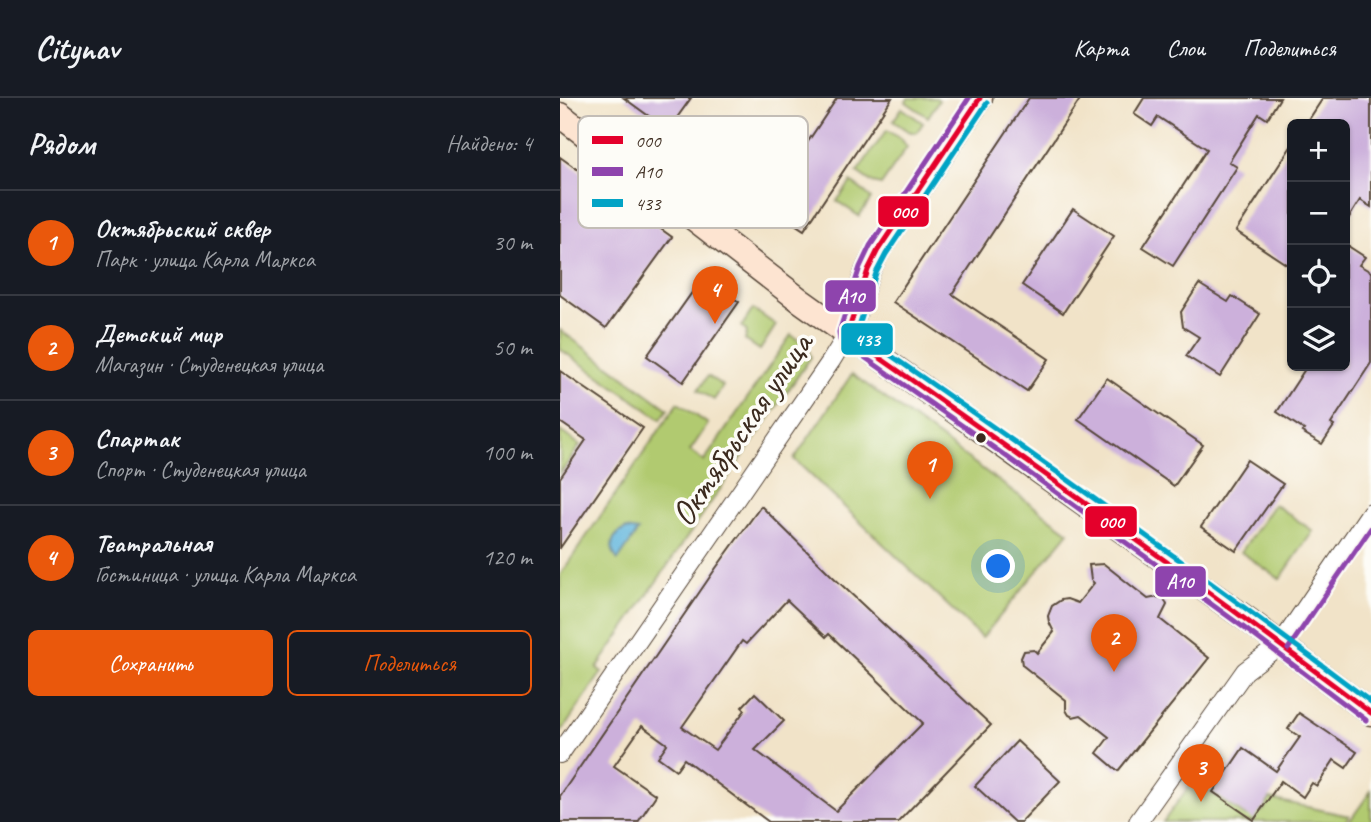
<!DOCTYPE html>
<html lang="ru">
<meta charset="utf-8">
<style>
:root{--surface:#171b24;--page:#242831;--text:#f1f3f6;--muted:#9ea1a6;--line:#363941;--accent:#ea580c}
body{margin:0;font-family:Caveat,sans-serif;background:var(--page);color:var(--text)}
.controls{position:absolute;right:21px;top:21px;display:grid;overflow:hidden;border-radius:10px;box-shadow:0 2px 5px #0004}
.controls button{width:63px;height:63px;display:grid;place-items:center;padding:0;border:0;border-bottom:2px solid var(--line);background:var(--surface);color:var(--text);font:35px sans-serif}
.you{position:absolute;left:439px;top:469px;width:24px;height:24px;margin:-18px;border:5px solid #fff;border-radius:50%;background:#1a73e8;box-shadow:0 0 0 10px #1a73e833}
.badge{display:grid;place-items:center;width:46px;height:46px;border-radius:50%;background:var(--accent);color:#fff;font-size:23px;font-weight:700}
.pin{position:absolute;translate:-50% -58px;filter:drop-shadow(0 2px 4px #0008)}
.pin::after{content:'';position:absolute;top:37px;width:24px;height:21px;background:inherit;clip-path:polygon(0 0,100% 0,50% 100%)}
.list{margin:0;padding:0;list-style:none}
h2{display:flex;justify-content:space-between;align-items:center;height:91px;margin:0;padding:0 28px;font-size:30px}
h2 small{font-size:23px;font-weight:400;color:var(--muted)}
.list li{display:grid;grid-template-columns:46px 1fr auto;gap:21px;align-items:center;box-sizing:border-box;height:105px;padding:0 28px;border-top:2px solid var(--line)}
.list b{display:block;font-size:26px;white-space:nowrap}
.list p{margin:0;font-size:23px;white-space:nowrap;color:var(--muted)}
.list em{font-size:23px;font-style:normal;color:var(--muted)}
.actions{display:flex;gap:14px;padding:21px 28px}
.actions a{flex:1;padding:16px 0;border:2px solid var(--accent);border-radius:10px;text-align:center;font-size:24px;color:var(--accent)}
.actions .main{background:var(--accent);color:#fff}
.icon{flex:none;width:38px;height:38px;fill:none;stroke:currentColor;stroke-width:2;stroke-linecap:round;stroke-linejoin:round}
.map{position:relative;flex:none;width:811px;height:724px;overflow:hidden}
header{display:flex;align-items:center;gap:42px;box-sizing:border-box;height:98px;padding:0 35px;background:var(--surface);border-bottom:2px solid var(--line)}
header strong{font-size:33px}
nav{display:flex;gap:38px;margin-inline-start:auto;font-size:24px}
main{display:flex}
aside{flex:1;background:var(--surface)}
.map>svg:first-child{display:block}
.green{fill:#b1ca70;stroke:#767a47;stroke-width:2}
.water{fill:#61b6dd;stroke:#4e707e;stroke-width:2}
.building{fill:#ccb0db;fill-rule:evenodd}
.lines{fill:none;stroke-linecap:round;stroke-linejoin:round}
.street-casing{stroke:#564638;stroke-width:20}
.secondary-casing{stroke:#564638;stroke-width:27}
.street{stroke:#fff;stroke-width:18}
.secondary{stroke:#fde4d1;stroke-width:24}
.bus-1-casing{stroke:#fdfcf7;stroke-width:10}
.bus-2-casing{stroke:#fdfcf7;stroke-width:10}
.bus-3-casing{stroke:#fdfcf7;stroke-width:10}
.bus-1{stroke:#e4002b;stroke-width:5}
.bus-2{stroke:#8e44ad;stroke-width:5}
.bus-3{stroke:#03a3c5;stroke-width:5}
.bus-dot{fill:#3b2a1e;stroke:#fdfcf7;stroke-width:2.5}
.labels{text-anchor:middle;stroke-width:7;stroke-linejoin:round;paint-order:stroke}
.street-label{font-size:35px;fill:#3b2a1e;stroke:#fdfcf7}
.key{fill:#fdfcf7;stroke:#c3bdb6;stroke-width:2}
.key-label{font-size:19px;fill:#3b2a1e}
.line-badge{stroke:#fdfcf7;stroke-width:2.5}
.badge-label{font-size:19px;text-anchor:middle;font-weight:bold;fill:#fff}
</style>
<header>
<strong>Citynav</strong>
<nav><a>Карта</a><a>Слои</a><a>Поделиться</a></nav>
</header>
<main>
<aside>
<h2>Рядом<small>Найдено: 4</small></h2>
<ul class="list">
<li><span class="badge">1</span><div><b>Октябрьский сквер</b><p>Парк · улица Карла Маркса</p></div><em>30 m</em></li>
<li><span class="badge">2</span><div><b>Детский мир</b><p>Магазин · Студенецкая улица</p></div><em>50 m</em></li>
<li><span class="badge">3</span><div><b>Спартак</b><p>Спорт · Студенецкая улица</p></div><em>100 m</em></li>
<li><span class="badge">4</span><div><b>Театральная</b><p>Гостиница · улица Карла Маркса</p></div><em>120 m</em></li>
</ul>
<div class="actions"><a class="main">Сохранить</a><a>Поделиться</a></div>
</aside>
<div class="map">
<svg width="811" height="724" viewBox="0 0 811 724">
<rect width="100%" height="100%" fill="#fdfcf7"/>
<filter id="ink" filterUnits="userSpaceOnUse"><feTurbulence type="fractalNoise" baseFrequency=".0143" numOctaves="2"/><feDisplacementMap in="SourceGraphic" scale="14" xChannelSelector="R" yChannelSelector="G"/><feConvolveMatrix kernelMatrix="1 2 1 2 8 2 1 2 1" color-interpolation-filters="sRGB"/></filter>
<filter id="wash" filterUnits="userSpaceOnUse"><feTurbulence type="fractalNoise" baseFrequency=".00686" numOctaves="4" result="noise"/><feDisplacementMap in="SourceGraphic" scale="28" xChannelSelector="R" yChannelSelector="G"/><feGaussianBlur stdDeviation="1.57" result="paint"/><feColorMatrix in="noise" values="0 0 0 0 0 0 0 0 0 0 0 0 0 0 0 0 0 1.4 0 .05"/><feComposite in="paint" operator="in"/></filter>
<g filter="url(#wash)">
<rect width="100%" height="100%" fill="#f1e3c8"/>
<g class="green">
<path d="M348 0H376L379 2 368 19 346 4Z"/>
<path d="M342 10 363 25 356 35 348 33 333 23Z"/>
<path d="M327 32 342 42 347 49 321 87 313 85 297 74Z"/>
<path d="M291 84 306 95 311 101 299 118 277 103Z"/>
<path d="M193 211 216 227 200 252 185 242 187 234 182 228Z"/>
<path d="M0 232 108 311 101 321 0 251Z"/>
<path d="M231 237 247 248 251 259 37 570 42 574 0 636V477L118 305 148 326 130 353 144 363Z"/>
<path d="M292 276 509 434 422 540 234 361Z"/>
<path d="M148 278 163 288 154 302 138 292Z"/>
<path d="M0 333 20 347 0 376Z"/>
<path d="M714 406 753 433 720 481 681 454Z"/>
<path d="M633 683 686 718 694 707 703 713 710 701 789 718 785 724H603Z"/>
<path d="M811 693V724H789Z"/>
</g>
<path class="water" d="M66 431 78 433 58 462C48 450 51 437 66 431Z"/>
<g id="blocks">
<g class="building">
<path d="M64 0H131L108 32Z"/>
<path d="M277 0H332L244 132 145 67 167 35 227 75Z"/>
<path d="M469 0H521L392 196 489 261 467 293 333 204Z"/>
<path d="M584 0H720L707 21 699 16 669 64 677 69 613 168 583 149 647 51 598 19 592 28 574 16Z"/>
<path d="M763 0H811V109L800 102 785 126V26H746Z"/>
<path d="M732 47V170L676 133Z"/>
<path d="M0 59 112 139 46 230 0 197Z"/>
<path d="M513 111 554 138 503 215 462 187Z"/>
<path d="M785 146 805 159 799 167 811 174V265L771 326 774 328 762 346 742 334 744 332 717 314 747 268H785Z"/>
<path d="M143 179 179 204 123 284 87 258Z"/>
<path d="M639 186 668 204 672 198 700 216 660 279 626 258 639 239 623 229 621 214Z"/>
<path d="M0 273 83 330 0 450V380L26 342 0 324Z"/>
<path d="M547 280 643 347 614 388 518 321Z"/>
<path d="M687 362 723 386 676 453 641 429Z"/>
<path d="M201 408 271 477 431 627 338 724H209L124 661 116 672 98 659 107 646 82 628 54 668 96 697 78 724H0V698L156 470ZM227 502 266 539 269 536 363 625 276 713 195 652 224 623 195 595 182 609 185 612 155 652 122 629 182 543 186 546Z"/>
<path d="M544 466 588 501 598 499 604 500 607 507 600 521 649 560 558 673 537 655 549 639 521 617 513 619 509 617 506 612V602L462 567 461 560 464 553 474 552 477 555 494 534 489 524 488 518 492 508 501 502 507 501 518 505 534 485 531 482 529 467Z"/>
<path d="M739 615 797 654 786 670 774 662 757 688 752 685 743 699 721 683 694 722 653 694 683 650 716 673 740 639 728 631Z"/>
<path d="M457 643 500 683 461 724H454L415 688Z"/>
</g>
</g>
</g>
<g filter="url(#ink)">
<use href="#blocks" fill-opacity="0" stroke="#564638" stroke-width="2"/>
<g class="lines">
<defs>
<g id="street">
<path d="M0 656 271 263 287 237"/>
<path d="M578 724 685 573 721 546 811 414"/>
</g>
<g id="secondary">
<path d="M0 17 241 203 688 522 811 615"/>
<path d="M287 237 308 172 318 152 420 0"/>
</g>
</defs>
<use href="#street" class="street-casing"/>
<use href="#secondary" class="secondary-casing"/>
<use href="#street" class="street"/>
<use href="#secondary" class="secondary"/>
<defs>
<g id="bus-1">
<path d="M287 237C464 360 639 485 811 615"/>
<path d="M287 237 308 172 318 152 420 0"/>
</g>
<g id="bus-2">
<path d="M409 0 310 148 300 169 279 234 280 242 450 361 683 529 806 622"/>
<path d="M728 551 811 430"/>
</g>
<path id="bus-3" d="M427 5 326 156 316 175 297 234C471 354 643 477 811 604"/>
</defs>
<use href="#bus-1" class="bus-1-casing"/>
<use href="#bus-2" class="bus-2-casing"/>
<use href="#bus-3" class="bus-3-casing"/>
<use href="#bus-1" class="bus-1"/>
<use href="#bus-2" class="bus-2"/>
<use href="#bus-3" class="bus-3"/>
</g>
</g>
<circle class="bus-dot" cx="421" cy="340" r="6"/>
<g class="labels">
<g class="street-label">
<text transform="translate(181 331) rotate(-56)" y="12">Октябрьская улица</text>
</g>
</g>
<rect x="18" y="18" width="230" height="112" rx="10" class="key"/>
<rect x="32" y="38" width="31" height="8" fill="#e4002b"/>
<rect x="32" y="69" width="31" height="9" fill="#8e44ad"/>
<rect x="32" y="101" width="31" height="8" fill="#03a3c5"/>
<g class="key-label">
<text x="75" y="49">000</text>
<text x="75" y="80">А10</text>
<text x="75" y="112">433</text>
</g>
<g class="line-badge">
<rect x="317" y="97" width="53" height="33" rx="7" fill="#e4002b"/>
<rect x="264" y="181" width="53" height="34" rx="7" fill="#8e44ad"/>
<rect x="280" y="224" width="54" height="34" rx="7" fill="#03a3c5"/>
<rect x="524" y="407" width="54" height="33" rx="7" fill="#e4002b"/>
<rect x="594" y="467" width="53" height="33" rx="7" fill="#8e44ad"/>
</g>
<g class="badge-label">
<text x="344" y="120">000</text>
<text x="291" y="205">А10</text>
<text x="307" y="248">433</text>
<text x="551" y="430">000</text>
<text x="620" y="490">А10</text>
</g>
</svg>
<div class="controls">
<button>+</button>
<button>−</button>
<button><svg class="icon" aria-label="locate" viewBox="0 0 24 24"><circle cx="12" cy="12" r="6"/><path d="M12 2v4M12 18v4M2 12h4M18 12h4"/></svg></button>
<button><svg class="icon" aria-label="layers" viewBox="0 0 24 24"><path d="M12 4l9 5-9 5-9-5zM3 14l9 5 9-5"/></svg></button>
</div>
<div class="you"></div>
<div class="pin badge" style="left:370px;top:401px">1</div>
<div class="pin badge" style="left:554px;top:574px">2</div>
<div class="pin badge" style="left:641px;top:704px">3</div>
<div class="pin badge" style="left:155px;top:226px">4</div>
</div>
</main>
